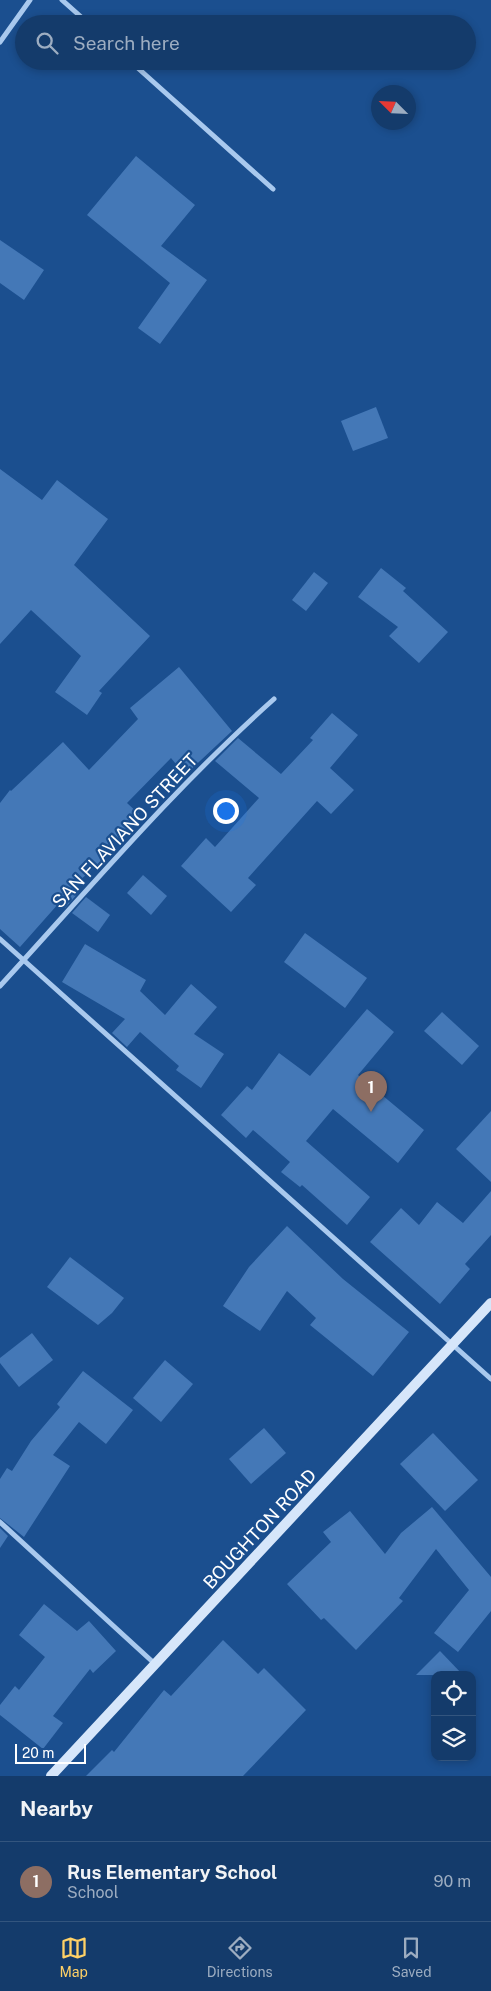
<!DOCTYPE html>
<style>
:root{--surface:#143b6b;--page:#214673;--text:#f1f3f6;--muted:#9dadc1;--line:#33557e;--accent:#ffd166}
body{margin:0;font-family:"Public Sans",sans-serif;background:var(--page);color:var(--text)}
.controls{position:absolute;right:15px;bottom:15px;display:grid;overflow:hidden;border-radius:10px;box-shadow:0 2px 8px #0003}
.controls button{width:45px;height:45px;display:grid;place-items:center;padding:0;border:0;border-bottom:1px solid var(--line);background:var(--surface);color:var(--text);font:25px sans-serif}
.compass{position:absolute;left:371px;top:85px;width:45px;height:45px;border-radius:50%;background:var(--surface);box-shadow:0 2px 8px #0003;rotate:294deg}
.scale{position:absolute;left:15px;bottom:12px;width:71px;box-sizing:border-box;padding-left:5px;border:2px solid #fff;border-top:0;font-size:14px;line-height:18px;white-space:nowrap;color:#fff;-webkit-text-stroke:4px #1b4f8f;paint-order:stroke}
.you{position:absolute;left:225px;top:810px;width:18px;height:18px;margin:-12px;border:4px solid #fff;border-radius:50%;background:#1a73e8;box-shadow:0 0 0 8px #1a73e833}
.badge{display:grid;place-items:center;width:32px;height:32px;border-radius:50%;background:var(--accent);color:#fff;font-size:16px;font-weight:700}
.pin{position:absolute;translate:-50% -41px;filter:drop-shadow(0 1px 2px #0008)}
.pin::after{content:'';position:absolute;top:26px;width:18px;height:15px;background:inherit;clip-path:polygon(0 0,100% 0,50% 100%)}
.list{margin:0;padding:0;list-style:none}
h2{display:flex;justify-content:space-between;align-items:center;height:65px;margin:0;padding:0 20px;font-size:21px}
h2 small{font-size:16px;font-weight:400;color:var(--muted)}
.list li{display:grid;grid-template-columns:32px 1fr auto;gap:15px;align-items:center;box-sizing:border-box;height:80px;padding:0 20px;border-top:1px solid var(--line)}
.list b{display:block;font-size:19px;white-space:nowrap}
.list p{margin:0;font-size:16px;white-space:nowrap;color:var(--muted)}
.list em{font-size:16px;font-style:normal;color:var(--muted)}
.icon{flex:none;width:28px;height:28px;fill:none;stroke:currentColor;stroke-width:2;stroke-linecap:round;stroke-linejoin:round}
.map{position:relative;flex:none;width:491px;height:1776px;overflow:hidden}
.search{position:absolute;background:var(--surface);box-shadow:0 2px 8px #0003;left:15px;right:15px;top:15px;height:55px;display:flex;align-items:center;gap:12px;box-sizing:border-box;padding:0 18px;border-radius:28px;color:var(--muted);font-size:19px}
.sheet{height:145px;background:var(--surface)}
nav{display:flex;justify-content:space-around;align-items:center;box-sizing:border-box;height:70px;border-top:1px solid var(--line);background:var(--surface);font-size:14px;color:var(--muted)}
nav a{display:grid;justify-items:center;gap:2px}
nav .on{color:var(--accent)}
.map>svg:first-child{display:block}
.building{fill:#4478b7}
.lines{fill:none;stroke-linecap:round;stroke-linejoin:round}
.minor{stroke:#a9c9ee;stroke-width:5}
.secondary{stroke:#d6e6fa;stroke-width:10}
.labels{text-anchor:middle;stroke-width:4.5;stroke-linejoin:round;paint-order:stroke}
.street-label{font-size:18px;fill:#fff;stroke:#1b4f8f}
</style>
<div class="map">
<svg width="491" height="1776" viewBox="0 0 491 1776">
<rect width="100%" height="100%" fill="#1b4f8f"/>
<g class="building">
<path d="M136 156 195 205 161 246 207 280 160 344 138 328 170 283 87 215Z"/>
<path d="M0 240 44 270 24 300 0 283Z"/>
<path d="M376 407 388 438 353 451 341 421Z"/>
<path d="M0 469 42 500 57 480 108 519 74 565 150 636 99 691 102 693 87 715 55 692 81 656 31 610 0 644Z"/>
<path d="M381 568 406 588 403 591 448 632 419 663 389 636 398 627 358 597Z"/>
<path d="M314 572 328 583 306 611 292 600Z"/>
<path d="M179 667 232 731 185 775 171 758 127 803 139 814 100 859 102 861 72 887 79 892 65 908 59 903 20 947 0 929V803L10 790 11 791 63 742 89 770 138 719 130 708Z"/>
<path d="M332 713 358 735 330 768 354 790 331 814 317 801 248 878 256 885 231 912 181 866 206 838 215 847 259 798 215 761 238 738 281 774 313 740 310 738Z"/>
<path d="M143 875 167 896 151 915 127 893Z"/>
<path d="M86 897 110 915 98 932 72 913Z"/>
<path d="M305 933 367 978 345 1008 284 962Z"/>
<path d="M85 944 146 980 140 991 165 1015 191 984 217 1007 194 1034 224 1054 201 1088 176 1070 179 1066 140 1032 127 1047 112 1033 125 1019 62 982Z"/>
<path d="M367 1009 394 1032 358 1075 424 1130 398 1163 333 1109 306 1141 370 1197 347 1225 302 1185 300 1187 281 1172 290 1162 253 1130 246 1138 221 1115 247 1086 252 1090 279 1053 310 1076Z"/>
<path d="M442 1012 479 1046 462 1065 424 1031Z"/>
<path d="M491 1111V1182L456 1149Z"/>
<path d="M491 1191V1235L465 1264 470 1269 440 1304 370 1242 401 1208 419 1225 437 1202 463 1223Z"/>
<path d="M287 1226 343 1279 409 1332 373 1376 310 1325 316 1318 287 1291 260 1331 223 1306 249 1267Z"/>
<path d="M70 1257 124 1298 112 1313 98 1325 47 1287Z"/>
<path d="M32 1333 53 1360 19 1387 0 1363V1358Z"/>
<path d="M165 1360 193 1384 161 1422 133 1398Z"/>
<path d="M83 1371 133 1410 106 1444 79 1422 53 1455 70 1466 24 1537 0 1518V1479L7 1468 12 1471 31 1441 60 1407 57 1404Z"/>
<path d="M264 1428 286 1453 251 1484 229 1459Z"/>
<path d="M433 1433 478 1480 445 1511 400 1464Z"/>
<path d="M432 1507 491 1577V1611L458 1652 434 1633 469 1590 436 1549 399 1598 403 1601 356 1650 324 1618 321 1620 287 1584 331 1542 323 1532 350 1511 385 1554 401 1533Z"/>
<path d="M0 1528 8 1536 0 1548Z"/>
<path d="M44 1604 77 1631 89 1621 116 1651 93 1673 90 1669 53 1716 63 1723 43 1749 0 1715V1705L15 1686 19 1690 45 1657 19 1635Z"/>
<path d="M223 1640 258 1674 264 1668 306 1710 243 1776H86L112 1750 114 1752 164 1690 171 1696Z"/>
<path d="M440 1651 463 1675H416Z"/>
</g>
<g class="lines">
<g class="minor">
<path d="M62 0 89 24"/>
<path d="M0 42 30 0"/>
<path d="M130 61 273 189"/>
<path d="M0 939 491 1379"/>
<path d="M0 986C89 889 175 787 274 699"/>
<path d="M0 1522 155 1664"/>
</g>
<path class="secondary" d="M51 1776 491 1303"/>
</g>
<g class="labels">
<g class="street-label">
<text transform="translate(125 831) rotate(-47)" y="6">SAN FLAVIANO STREET</text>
<text transform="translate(260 1529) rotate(-47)" y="6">BOUGHTON ROAD</text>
</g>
</g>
</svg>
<div class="controls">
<button><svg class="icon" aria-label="locate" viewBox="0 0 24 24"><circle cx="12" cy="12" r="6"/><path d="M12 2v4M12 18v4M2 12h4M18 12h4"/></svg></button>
<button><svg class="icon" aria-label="layers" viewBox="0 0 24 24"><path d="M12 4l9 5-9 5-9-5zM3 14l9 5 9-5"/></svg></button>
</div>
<svg class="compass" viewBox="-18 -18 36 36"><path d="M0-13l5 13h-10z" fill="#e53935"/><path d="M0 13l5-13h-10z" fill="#9dadc1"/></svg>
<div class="scale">20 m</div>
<div class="you"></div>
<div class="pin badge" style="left:371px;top:1112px;background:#8d6e63">1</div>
<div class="search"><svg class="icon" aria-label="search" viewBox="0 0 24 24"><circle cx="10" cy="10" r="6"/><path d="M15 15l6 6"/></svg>Search here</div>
</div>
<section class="sheet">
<h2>Nearby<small></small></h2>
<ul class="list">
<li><span class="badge" style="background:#8d6e63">1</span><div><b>Rus Elementary School</b><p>School</p></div><em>90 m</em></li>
</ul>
</section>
<nav>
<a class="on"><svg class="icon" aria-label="map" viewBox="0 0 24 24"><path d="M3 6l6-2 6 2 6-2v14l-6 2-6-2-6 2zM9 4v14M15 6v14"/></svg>Map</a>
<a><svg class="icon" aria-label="directions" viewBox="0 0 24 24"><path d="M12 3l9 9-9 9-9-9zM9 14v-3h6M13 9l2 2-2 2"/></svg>Directions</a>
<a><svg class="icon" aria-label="saved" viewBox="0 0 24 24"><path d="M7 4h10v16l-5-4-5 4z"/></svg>Saved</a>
</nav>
